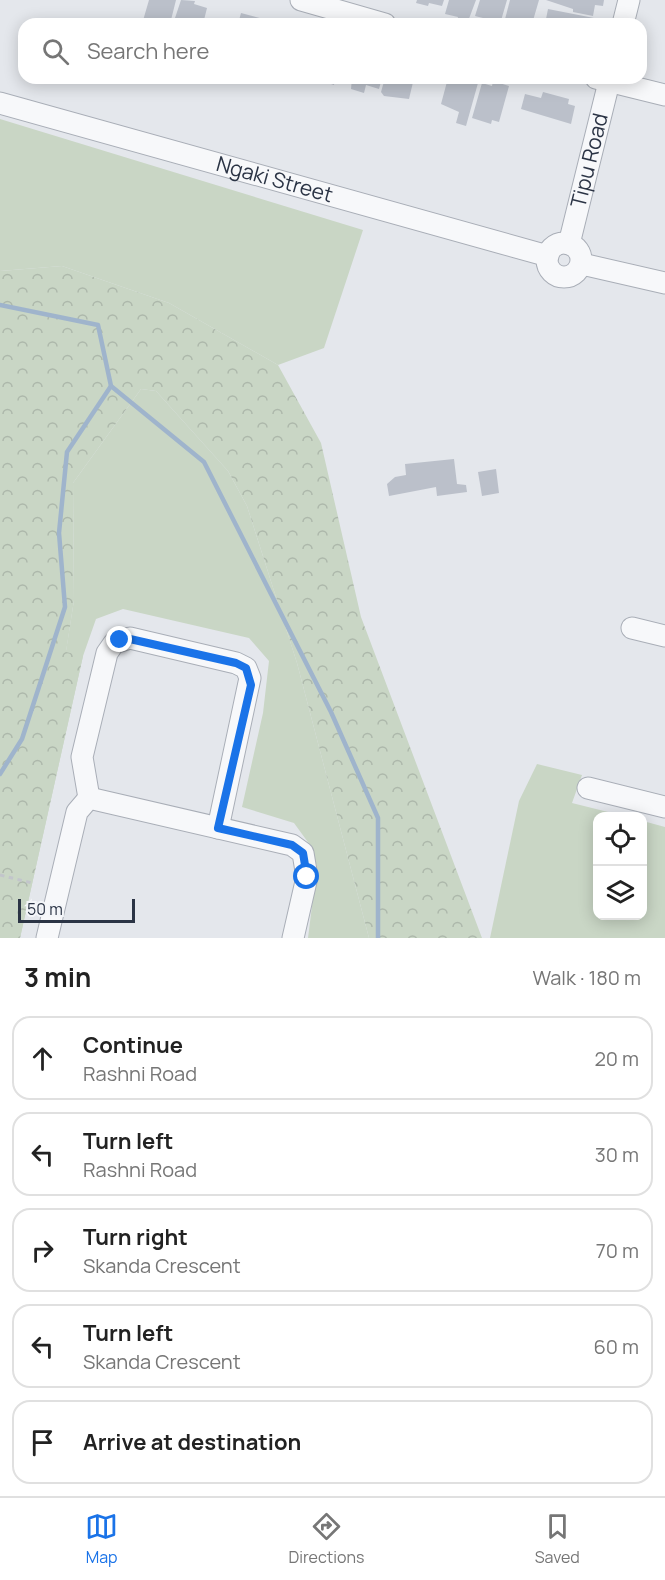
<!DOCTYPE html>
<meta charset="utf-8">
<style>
:root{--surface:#fff;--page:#f2f2f2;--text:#222;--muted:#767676;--line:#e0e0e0;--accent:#1a73e8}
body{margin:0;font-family:Manrope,sans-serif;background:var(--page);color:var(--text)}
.controls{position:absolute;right:18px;bottom:18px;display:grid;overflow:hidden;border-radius:12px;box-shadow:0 3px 15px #0003}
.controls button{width:54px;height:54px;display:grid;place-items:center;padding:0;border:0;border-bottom:2px solid var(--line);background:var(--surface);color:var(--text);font:30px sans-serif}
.scale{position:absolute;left:18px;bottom:15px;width:117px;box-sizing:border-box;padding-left:6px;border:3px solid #2b3445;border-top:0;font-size:16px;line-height:21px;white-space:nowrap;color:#2b3445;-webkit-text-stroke:4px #f4f6f9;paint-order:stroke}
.stop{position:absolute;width:18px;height:18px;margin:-14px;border:4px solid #1a73e8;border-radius:50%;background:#fff}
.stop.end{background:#1a73e8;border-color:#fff;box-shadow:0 2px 6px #0008}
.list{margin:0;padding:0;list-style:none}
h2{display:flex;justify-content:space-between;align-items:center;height:78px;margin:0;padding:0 24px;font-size:26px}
h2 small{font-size:20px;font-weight:400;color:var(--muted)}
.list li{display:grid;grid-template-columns:39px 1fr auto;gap:18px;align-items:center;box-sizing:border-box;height:84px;margin:0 12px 12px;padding:0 12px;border:2px solid var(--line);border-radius:18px}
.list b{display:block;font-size:22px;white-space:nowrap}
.list p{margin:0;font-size:20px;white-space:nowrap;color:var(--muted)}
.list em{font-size:20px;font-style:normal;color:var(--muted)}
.icon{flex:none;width:33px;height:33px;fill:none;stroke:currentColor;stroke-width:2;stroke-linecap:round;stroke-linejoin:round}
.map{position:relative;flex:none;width:665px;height:938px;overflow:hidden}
.search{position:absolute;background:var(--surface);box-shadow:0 3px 15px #0003;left:18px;right:18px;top:18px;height:66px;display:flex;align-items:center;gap:15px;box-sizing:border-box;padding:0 21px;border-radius:18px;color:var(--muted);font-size:22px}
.sheet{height:558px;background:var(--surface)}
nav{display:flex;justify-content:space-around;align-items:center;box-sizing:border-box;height:84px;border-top:2px solid var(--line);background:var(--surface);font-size:16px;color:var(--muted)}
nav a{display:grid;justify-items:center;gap:3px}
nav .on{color:var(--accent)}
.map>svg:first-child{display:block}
.grass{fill:#c9d6c5}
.forest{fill:url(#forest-crowns)}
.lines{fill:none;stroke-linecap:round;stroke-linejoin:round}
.stream{stroke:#9fb4cc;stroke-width:4.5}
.building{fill:#bbc0ca}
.minor-casing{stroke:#a9aeb7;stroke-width:23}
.path{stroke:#c2c5cb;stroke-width:3;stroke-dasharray:4.5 4.5;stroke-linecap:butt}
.minor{stroke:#f7f8fa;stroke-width:21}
.route{stroke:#1a73e8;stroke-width:8}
.labels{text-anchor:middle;stroke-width:6;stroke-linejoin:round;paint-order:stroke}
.street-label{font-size:21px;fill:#2b3445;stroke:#f4f6f9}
</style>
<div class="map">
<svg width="665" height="938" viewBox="0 0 665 938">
<defs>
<pattern id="forest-crowns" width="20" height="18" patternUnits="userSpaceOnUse" patternTransform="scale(1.5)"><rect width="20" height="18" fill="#c9d6c5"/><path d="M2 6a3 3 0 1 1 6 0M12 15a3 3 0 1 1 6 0" fill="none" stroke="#adb8ab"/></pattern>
</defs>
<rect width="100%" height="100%" fill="#e4e7ec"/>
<g class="grass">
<path d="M0 119 363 230 324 348 278 365 169 303 62 266 0 271Z"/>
<path d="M141 389 156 391 228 471 247 506 297 663 369 938H308L317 866 310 845 294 823 242 807 263 713 269 661 249 638 123 609 96 619 83 656 20 938H0L55 721 74 600 73 483Z"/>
<path d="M537 764 582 775 572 803 624 816H598V915H642L643 821 665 827V938H490L519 801Z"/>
</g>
<path class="forest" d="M62 266 169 303 278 365 321 443 361 617 482 938H369L297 663 247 506 228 471 156 391 141 389 73 483 74 600 66 652 83 656 20 938H0V271Z"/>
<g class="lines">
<g class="stream">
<path d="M0 305 98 325 111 386 67 452 59 533 65 607 22 739 0 774"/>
<path d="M111 386 204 462 331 712 378 818V938"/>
</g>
</g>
<g class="building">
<path d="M149 0H176L170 24H142Z"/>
<path d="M181 0 195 1 194 4 207 8 203 24H173Z"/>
<path d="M417 0H444L442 6 429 3 428 6 416 3Z"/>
<path d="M449 0H476L467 24 457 21 458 17 445 14Z"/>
<path d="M480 0H507L500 24H486L487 19 475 16Z"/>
<path d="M510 0H539L532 24 504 23Z"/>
<path d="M546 0H604L603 6 595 5 593 16 573 12V9Z"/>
<path d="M548 9 594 18 593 24H556L557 21 546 19Z"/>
<path d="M241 13 267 20 266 24H238Z"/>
<path d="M320 78H335L334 85 319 80Z"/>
<path d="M352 78H382L379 89 366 85 364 93 351 89Z"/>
<path d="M385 78H414L409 99 384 96 381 92Z"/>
<path d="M448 78H465L478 83 466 126 456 123 459 112 441 104Z"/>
<path d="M493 81 509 86 499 122 492 120 491 124 472 118 482 83 492 86Z"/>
<path d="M543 92 569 99 568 104 575 106 571 124 521 109 525 94 541 98Z"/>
<path d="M454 459 457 484 466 485 467 492 437 496 436 487 389 496 387 484 395 477 406 475 405 464Z"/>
<path d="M496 469 499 493 482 496 478 472Z"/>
</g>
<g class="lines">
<defs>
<g id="minor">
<path d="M301 0 385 24"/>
<path d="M623 24 629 0"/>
<path d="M596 78 665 95"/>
<path id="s1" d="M0 103 548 256"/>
<circle cx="564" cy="260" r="17"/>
<path id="s2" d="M569 244 610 78"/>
<path d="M582 264 665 283"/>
<path d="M632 628 665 636"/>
<path d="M588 788 665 807"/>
<path d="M89 798 82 757 107 653 114 643 130 638 236 663 246 668 250 678 218 828"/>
<path d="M47 938 77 812 89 798 292 845 303 853 307 877 293 938"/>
</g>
</defs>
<use href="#minor" class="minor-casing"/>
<path class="path" d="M0 875 32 883"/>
<use href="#minor" class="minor"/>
</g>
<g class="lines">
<path class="route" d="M120 640 130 639 236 663 246 668 251 685 218 828 292 845 303 853 307 877"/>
</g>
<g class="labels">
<g class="street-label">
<text dy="7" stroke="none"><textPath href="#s2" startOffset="86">Tipu Road</textPath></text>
<text dy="7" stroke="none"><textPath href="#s1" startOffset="285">Ngaki Street</textPath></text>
</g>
</g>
</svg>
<div class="controls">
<button><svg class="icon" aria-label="locate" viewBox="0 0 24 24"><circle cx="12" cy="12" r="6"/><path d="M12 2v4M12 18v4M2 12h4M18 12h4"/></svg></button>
<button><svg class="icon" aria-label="layers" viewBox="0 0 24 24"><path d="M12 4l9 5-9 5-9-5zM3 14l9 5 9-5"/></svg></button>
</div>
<div class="scale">50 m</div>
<div class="stop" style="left:307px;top:877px"></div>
<div class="stop end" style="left:120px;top:640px"></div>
<div class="search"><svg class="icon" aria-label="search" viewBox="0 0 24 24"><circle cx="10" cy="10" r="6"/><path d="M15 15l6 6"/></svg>Search here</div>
</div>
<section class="sheet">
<h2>3 min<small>Walk · 180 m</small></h2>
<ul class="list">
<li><svg class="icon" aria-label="ahead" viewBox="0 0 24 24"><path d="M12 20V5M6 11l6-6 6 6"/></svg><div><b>Continue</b><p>Rashni Road</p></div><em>20 m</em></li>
<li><svg class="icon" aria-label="left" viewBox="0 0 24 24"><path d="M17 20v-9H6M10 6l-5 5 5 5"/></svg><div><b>Turn left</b><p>Rashni Road</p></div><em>30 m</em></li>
<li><svg class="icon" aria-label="right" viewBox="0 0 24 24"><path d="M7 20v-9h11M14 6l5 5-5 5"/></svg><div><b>Turn right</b><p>Skanda Crescent</p></div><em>70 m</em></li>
<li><svg class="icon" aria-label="left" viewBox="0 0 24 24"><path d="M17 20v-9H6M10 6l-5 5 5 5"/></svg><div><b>Turn left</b><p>Skanda Crescent</p></div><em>60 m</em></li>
<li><svg class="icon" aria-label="arrive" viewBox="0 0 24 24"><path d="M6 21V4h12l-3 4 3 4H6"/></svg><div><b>Arrive at destination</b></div></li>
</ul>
</section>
<nav>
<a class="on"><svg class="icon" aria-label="map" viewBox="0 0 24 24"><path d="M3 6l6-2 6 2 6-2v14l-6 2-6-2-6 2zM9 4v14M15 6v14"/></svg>Map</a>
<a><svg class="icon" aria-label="directions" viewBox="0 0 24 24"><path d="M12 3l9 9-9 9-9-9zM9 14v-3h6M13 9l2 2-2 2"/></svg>Directions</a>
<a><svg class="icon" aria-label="saved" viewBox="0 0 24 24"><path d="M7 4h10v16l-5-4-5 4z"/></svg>Saved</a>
</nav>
